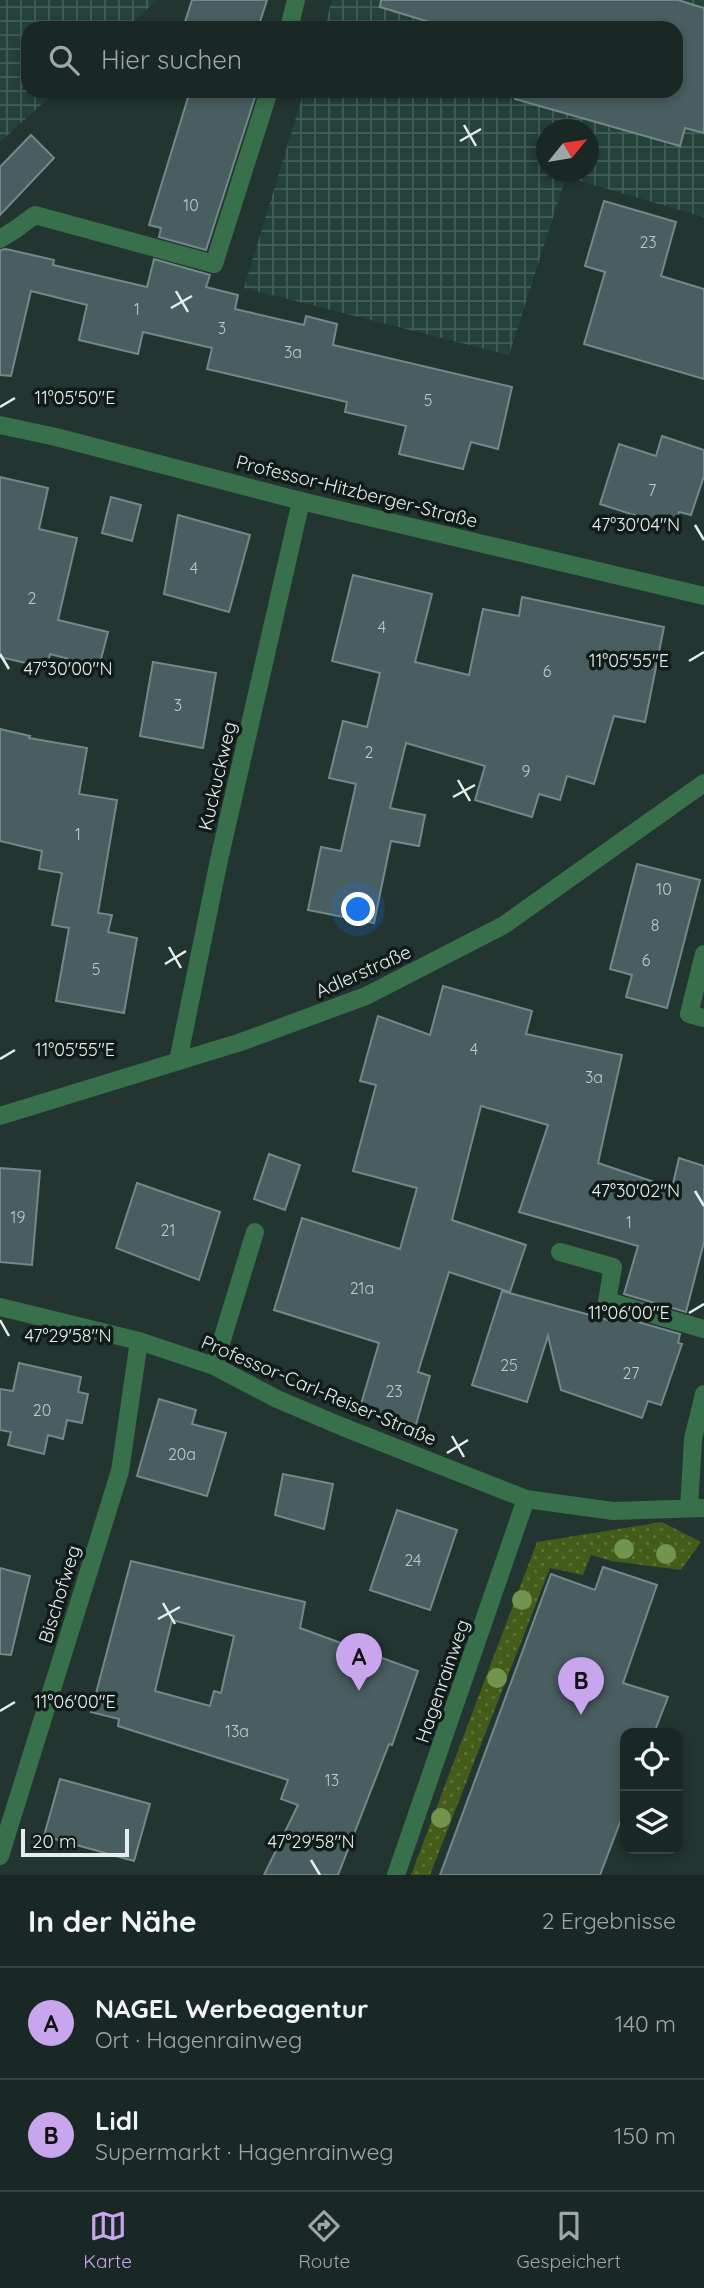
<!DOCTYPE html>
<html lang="de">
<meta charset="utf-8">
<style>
:root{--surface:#1a2825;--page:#23302d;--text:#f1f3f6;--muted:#9fa6a7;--line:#384442;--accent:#c9a5ee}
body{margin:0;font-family:Quicksand,sans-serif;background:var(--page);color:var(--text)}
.controls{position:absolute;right:21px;bottom:21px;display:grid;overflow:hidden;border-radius:14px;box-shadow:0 4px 10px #0003}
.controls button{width:63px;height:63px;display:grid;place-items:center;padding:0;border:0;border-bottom:2px solid var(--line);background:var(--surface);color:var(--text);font:35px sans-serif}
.compass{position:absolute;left:536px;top:119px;width:63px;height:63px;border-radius:50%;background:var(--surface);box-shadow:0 4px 10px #0003;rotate:60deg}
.scale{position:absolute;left:21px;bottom:18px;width:108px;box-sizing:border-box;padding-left:7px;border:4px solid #e3efec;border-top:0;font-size:19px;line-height:24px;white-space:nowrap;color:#e3efec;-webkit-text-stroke:5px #121b19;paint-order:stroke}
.you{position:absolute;left:359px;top:910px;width:24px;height:24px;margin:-18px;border:5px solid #fff;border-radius:50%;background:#1a73e8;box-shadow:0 0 0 10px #1a73e833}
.badge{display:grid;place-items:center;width:46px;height:46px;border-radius:50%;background:var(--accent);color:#111;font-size:23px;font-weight:700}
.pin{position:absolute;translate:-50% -58px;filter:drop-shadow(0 2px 4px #0008)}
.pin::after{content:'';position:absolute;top:37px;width:24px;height:21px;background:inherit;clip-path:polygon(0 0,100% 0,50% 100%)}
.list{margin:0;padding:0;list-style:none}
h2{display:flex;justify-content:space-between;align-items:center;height:91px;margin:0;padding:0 28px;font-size:30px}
h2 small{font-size:23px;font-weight:400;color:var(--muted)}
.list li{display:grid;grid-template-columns:46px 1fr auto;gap:21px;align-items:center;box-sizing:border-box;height:112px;padding:0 28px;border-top:2px solid var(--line)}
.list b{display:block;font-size:26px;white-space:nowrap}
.list p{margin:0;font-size:23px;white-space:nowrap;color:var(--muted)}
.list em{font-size:23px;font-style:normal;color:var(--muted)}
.icon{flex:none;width:38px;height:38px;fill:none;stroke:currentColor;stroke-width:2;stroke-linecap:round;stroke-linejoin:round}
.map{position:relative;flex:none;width:704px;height:1875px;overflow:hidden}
.search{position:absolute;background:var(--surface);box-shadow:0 4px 10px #0003;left:21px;right:21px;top:21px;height:77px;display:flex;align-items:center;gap:18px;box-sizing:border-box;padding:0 24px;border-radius:21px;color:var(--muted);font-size:26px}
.sheet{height:315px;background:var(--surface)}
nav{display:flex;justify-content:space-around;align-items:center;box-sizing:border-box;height:98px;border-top:2px solid var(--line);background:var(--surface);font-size:19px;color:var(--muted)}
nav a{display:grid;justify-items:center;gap:4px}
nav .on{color:var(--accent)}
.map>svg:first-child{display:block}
.industrial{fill:url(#industrial-grid);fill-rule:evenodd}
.grass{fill:url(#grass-dots)}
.building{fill:#495e60;stroke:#72898b;stroke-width:2;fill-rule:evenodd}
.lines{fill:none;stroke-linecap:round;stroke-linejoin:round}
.service{stroke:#37704a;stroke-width:18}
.minor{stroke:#37704a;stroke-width:18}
.tree{fill:#71944f}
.ticks{fill:none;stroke:#e3efec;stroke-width:2.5}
.labels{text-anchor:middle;stroke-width:7;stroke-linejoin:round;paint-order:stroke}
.number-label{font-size:16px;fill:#bccbc9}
.street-label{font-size:19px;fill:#e3efec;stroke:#121b19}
.ticks-label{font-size:18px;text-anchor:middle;fill:#e3efec;stroke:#121b19;stroke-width:7;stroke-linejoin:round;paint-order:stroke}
</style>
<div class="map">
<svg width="704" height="1875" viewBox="0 0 704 1875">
<defs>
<pattern id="industrial-grid" width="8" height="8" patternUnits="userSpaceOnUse" patternTransform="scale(1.75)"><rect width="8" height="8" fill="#24413a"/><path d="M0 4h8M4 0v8" fill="none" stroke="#445d57"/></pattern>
<pattern id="grass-dots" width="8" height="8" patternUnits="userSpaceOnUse" patternTransform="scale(1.75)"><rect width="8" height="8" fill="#435c19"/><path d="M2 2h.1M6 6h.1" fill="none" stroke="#5e743b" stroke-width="1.8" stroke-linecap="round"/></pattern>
</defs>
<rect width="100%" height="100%" fill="#223531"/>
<g class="industrial">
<path d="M0 0H157L126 28H28V91H56L0 142Z"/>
<path d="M332 0H704V217L566 177 509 355 244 288 304 91H676V28H324ZM546 130H588V172H546Z"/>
</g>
<path class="grass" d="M662 1522 701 1542 681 1570 611 1561 591 1555 583 1575 550 1568 430 1875H411L537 1542Z"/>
<g class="building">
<path d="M192 0H267L258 28H183Z"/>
<path d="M381 0H678L704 8V133L685 128 680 146 515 99 516 91H676V28H449L380 7Z"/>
<path d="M190 91H246L256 94 206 250 159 237 161 228 149 225Z"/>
<path d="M31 135 54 158 0 215V167Z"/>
<path d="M604 201 676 222 661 276 704 289V379L584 344 605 272 585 266Z"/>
<path d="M6 249 54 260 53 265 147 287 154 259 210 275 206 287 238 295 235 309 304 325 306 316 337 324 333 345 512 387 498 449 471 442 463 469 399 454 406 426 345 412 347 402 207 369 212 348 143 332 138 354 79 340 87 305 31 291 11 376 0 375V250Z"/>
<path d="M662 436 704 450V476L691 515 679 512 674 528 600 504 619 444 656 456Z"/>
<path d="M0 477 48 488 39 529 77 538 58 620 108 632 99 667 50 654 47 668 0 657Z"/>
<path d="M111 497 141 505 132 541 102 533Z"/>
<path d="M178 515 250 535 229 612 164 594Z"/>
<path d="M353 575 432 594 415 662 469 675 483 609 519 616 522 597 664 627 645 722 614 716 594 784 567 776 560 800 539 794 532 817 475 800 485 766 406 743 390 808 425 815 419 846 391 841 374 923 308 910 321 847 341 851 356 784 329 778 343 721 367 727 380 673 332 661Z"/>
<path d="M153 662 216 673 203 748 140 736Z"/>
<path d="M0 729 30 736 29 738 87 748 79 794 117 800 98 913 112 915 108 932 137 938 124 1013 56 1001 69 928 52 925 62 873 39 869 42 851 0 841Z"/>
<path d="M637 864 700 880 667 1008 626 997 632 975 610 969Z"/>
<path d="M443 986 532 1011 526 1034 622 1055 598 1163 672 1188 679 1158 704 1166V1242L686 1312 624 1294 638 1246 519 1212 548 1125 481 1106 452 1220 526 1245 510 1292 449 1272 418 1372 430 1376 415 1428 359 1411 379 1343 274 1310 302 1218 400 1249 417 1188 353 1171 376 1085 360 1081 378 1016 430 1035Z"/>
<path d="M269 1154 300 1165 285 1210 254 1199Z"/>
<path d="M0 1168 40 1171 32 1265 0 1262Z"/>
<path d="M137 1183 220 1212 199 1280 116 1248Z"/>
<path d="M502 1291 608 1320 610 1314 680 1334 678 1343 682 1344 661 1405 648 1401 642 1418 561 1390 548 1336 527 1402 472 1385Z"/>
<path d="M19 1363 81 1377 78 1392 88 1394 82 1423 67 1420 63 1439 48 1435 44 1454 8 1445 11 1432 0 1430V1389L13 1391Z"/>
<path d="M159 1399 196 1410 192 1424 226 1433 207 1496 137 1476Z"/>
<path d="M283 1474 333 1484 324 1529 275 1515Z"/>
<path d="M397 1510 457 1530 430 1610 370 1590Z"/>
<path d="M131 1561 305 1602 300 1628 418 1671 392 1745 389 1744 338 1875H264L298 1805 281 1799 288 1780 118 1726 119 1719 91 1712ZM172 1620 234 1636 221 1693 214 1691 210 1706 155 1691Z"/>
<path d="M603 1567 657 1585 623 1683 668 1697 654 1733H625V1809L600 1875H440L551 1574 595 1590Z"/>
<path d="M0 1568 30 1576 11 1655 0 1654Z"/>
<path d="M60 1779 150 1804 134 1861 44 1836Z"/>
</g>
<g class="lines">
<g class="service">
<path d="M289 28 296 0"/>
<path d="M16 229 35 215 214 264 269 91"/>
<path d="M704 954 689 1014 704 1018"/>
<path d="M560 1252 613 1267 607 1301 704 1329"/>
<path d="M214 1366 255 1232"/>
</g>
<g class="minor">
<path d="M0 239 16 229"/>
<path d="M0 425 56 437 301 501 704 596"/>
<path d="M178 1061 219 860 301 501"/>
<path d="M0 1116 241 1042 366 996 504 925 704 783"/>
<path d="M0 1307 139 1341 214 1366 277 1399 343 1427 526 1499 613 1511 704 1508"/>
<path d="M689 1508 693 1439 704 1394"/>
<path d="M0 1856 120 1471 139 1341"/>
<path d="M396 1875 526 1499"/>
</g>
</g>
<g class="tree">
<circle cx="624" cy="1549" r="10"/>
<circle cx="666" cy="1554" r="10"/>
<circle cx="522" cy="1600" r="10"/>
<circle cx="497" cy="1678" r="10"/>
<circle cx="441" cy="1818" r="10"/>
</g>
<path class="ticks" d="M464 125 476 146M460 141 481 129M176 291 188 312M171 308 192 296M0 407 15 398M695 525 704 540M0 654 9 669M689 661 704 652M458 780 470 801M453 797 475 785M169 947 181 968M165 964 186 951M0 1059 15 1050M695 1191 704 1206M689 1313 704 1304M0 1320 9 1336M452 1436 464 1457M447 1453 468 1440M163 1603 175 1624M158 1619 180 1607M0 1711 15 1702M311 1860 320 1875"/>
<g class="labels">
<g class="number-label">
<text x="191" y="211">10</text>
<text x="648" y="248">23</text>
<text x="137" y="315">1</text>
<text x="222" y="334">3</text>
<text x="293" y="358">3a</text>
<text x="428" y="406">5</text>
<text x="652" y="496">7</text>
<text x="194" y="574">4</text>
<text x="32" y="604">2</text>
<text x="382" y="633">4</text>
<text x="547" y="677">6</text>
<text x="178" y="711">3</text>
<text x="369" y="758">2</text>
<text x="526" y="777">9</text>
<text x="78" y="840">1</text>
<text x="664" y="895">10</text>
<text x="655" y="931">8</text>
<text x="646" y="966">6</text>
<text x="96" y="975">5</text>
<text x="474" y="1055">4</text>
<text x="594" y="1083">3a</text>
<text x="18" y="1223">19</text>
<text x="629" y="1228">1</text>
<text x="168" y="1236">21</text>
<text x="362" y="1294">21a</text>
<text x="509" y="1371">25</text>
<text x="631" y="1379">27</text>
<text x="394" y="1397">23</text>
<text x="42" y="1416">20</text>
<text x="182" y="1460">20a</text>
<text x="413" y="1566">24</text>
<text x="237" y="1737">13a</text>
<text x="332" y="1786">13</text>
</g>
<g class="street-label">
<text transform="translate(357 491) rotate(14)" y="7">Professor-Hitzberger-Straße</text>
<text transform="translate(217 776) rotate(-77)" y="7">Kuckuckweg</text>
<text transform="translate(363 971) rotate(-24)" y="7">Adlerstraße</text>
<text transform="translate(319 1390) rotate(23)" y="7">Professor-Carl-Reiser-Straße</text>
<text transform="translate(59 1594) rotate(-73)" y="7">Bischofweg</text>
<text transform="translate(442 1681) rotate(-71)" y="7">Hagenrainweg</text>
</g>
</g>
<g class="ticks-label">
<text x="75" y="404">11°05'50"E</text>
<text x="636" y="531">47°30'04"N</text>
<text x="629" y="667">11°05'55"E</text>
<text x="68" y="675">47°30'00"N</text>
<text x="75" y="1056">11°05'55"E</text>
<text x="636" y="1197">47°30'02"N</text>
<text x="629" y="1319">11°06'00"E</text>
<text x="68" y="1342">47°29'58"N</text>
<text x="75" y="1708">11°06'00"E</text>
<text x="311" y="1848">47°29'58"N</text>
</g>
</svg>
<div class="controls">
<button><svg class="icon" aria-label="locate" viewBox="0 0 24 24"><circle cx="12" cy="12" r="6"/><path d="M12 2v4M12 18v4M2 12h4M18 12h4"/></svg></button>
<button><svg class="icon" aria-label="layers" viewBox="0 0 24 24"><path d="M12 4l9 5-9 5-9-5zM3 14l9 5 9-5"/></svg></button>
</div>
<svg class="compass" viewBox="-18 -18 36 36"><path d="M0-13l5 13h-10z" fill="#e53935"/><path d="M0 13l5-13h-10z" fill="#9fa6a7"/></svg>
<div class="scale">20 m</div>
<div class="you"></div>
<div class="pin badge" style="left:359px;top:1691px">A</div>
<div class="pin badge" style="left:581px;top:1715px">B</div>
<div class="search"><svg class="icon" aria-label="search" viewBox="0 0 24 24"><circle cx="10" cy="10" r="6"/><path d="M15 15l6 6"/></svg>Hier suchen</div>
</div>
<section class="sheet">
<h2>In der Nähe<small>2 Ergebnisse</small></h2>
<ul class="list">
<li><span class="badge">A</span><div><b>NAGEL Werbeagentur</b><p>Ort · Hagenrainweg</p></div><em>140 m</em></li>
<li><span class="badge">B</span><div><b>Lidl</b><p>Supermarkt · Hagenrainweg</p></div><em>150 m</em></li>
</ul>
</section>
<nav>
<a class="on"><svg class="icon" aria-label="map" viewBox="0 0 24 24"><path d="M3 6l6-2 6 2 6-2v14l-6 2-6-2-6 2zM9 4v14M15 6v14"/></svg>Karte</a>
<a><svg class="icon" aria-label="directions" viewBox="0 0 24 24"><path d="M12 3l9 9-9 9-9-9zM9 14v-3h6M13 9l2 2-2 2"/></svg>Route</a>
<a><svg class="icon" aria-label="saved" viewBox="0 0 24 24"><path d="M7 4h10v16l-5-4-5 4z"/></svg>Gespeichert</a>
</nav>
